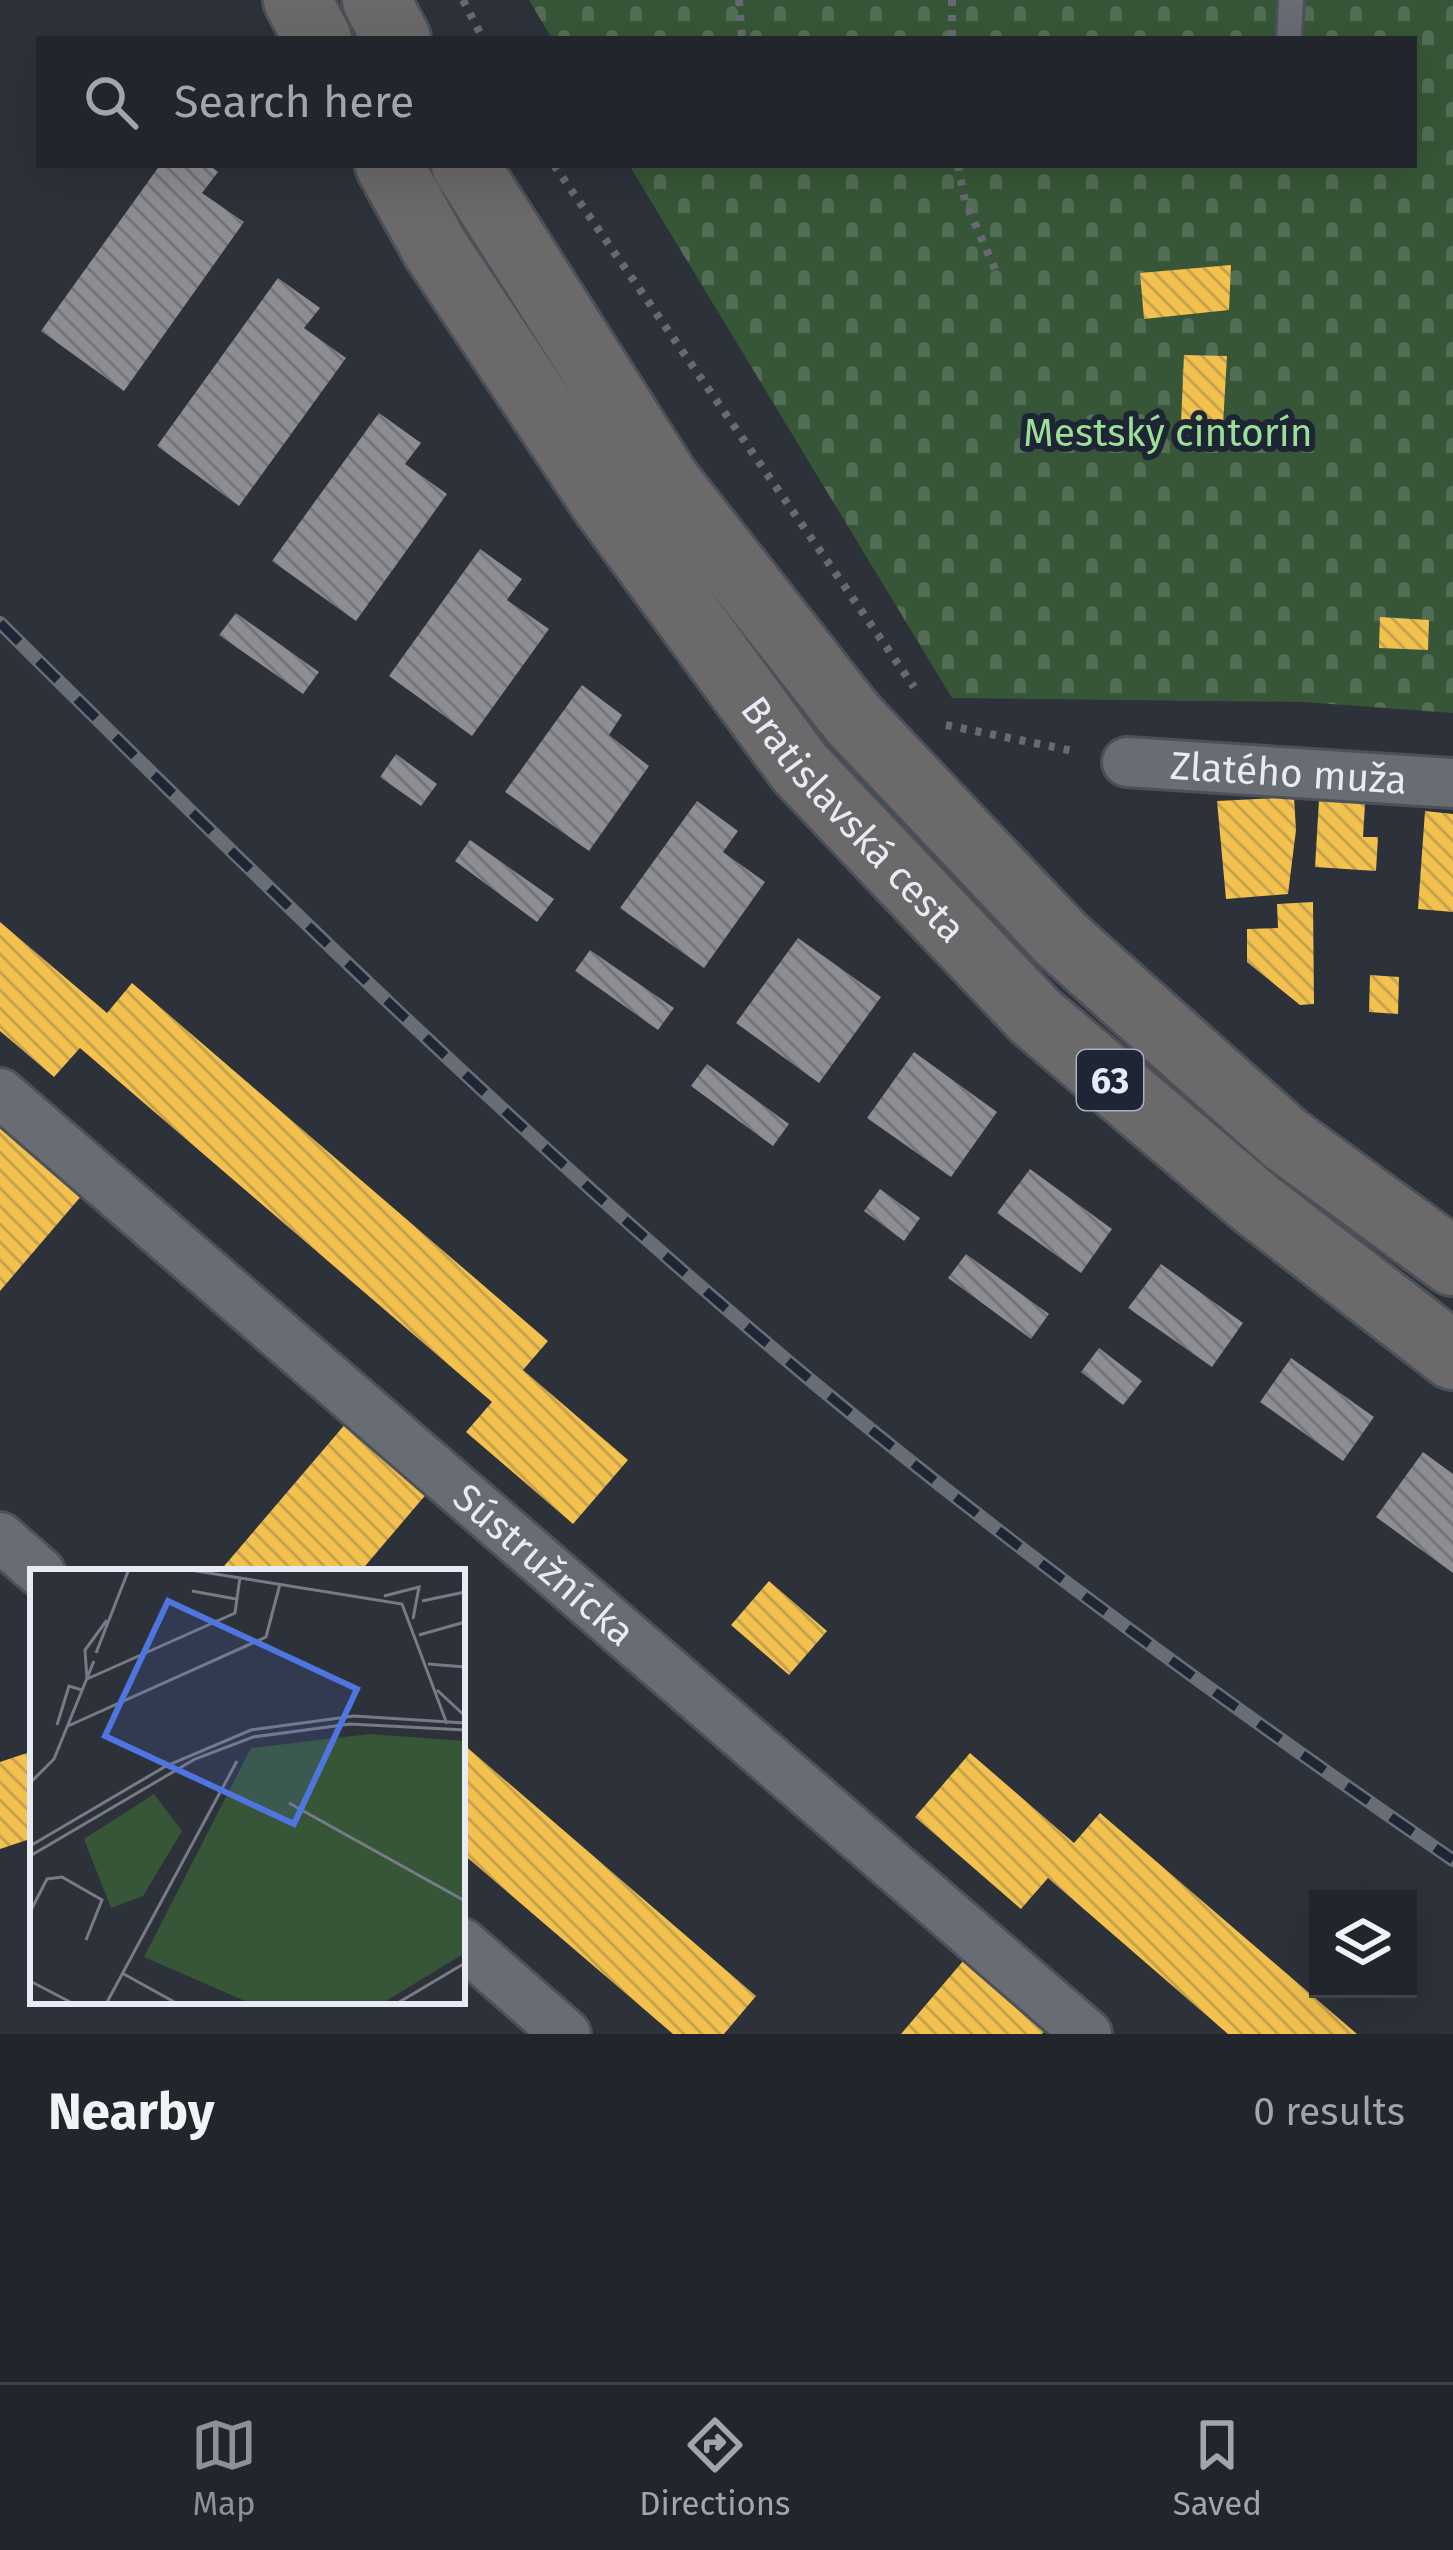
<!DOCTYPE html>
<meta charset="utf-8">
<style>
:root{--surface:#22252c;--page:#2a2d34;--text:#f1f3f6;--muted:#a2a5a9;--line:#3f4248;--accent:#8c9099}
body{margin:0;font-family:"Fira Sans",sans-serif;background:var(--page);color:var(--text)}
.controls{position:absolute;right:36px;bottom:36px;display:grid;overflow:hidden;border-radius:0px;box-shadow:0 12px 48px #0002}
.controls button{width:108px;height:108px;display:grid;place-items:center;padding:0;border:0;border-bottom:3px solid var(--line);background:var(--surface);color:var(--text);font:60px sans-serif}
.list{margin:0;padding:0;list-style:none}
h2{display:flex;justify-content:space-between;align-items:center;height:156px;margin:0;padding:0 48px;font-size:51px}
h2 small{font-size:39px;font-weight:400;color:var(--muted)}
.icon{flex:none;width:66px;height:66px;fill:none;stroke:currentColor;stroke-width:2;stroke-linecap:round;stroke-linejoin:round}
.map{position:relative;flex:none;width:1453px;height:2034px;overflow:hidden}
.search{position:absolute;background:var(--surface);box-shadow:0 12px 48px #0002;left:36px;right:36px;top:36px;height:132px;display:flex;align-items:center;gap:30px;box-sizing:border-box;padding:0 42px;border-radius:0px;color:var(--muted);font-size:45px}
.sheet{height:348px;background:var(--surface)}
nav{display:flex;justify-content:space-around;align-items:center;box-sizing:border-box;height:168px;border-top:3px solid var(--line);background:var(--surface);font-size:33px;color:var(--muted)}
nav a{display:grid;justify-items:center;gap:6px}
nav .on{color:var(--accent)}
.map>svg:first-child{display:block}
.cemetery{fill:url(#cemetery-stones)}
.homes{fill:url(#homes-back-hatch)}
.industry{fill:url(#industry-back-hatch)}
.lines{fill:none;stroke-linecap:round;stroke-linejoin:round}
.service-casing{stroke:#4c5058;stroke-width:30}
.minor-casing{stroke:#4c5058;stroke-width:54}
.primary-casing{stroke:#4c5058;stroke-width:72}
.path{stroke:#676a70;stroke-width:8;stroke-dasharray:6 9;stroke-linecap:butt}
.service{stroke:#686c73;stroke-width:24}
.minor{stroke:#686c73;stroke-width:48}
.primary{stroke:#6c696b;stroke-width:66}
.rail-casing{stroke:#696d75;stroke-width:14}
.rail{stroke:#1e2535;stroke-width:9;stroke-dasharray:27;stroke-linecap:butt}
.labels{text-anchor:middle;stroke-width:12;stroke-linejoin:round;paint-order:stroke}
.shield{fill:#1e2535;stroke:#aab0bc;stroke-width:3}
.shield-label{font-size:36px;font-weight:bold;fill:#e6ebf6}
.park-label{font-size:39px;fill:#9cdf97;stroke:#1e2535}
.street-label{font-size:39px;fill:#e6ebf6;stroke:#1e2535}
.inset-road{fill:none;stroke:#777b85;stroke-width:3}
.view{fill:#4f75e0;fill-opacity:0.15;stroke:#4f75e0;stroke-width:6}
.inset-edge{fill:none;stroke:#e6ebf6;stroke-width:6}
</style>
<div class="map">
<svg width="1453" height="2034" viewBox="0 0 1453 2034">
<defs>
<pattern id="cemetery-stones" width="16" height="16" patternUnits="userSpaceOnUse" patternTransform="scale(3)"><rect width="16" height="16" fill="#375637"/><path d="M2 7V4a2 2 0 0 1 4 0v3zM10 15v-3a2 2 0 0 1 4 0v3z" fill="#546e55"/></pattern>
<pattern id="homes-back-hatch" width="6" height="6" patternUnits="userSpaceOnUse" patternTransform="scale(3)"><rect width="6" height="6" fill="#f2c14e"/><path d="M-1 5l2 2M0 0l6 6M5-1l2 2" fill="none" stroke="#c7a24d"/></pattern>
<pattern id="industry-back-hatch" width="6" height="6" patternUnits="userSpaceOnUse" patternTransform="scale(3)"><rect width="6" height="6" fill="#8d8d92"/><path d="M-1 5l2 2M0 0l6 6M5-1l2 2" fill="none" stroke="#747479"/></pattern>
</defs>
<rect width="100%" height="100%" fill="#2d313a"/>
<path class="cemetery" d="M529 0H1453V713L1304 702 952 698 629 165H1414V39H552Z"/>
<g class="homes">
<path d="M1231 265 1229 310 1144 319 1140 273Z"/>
<path d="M1184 355 1227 356 1223 425 1181 423Z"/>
<path d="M1380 617 1429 620 1428 650 1379 648Z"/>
<path d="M1294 797 1296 830 1288 894 1226 899 1217 801Z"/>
<path d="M1319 800 1365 804 1363 837H1378L1376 871 1315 867Z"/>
<path d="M1425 811 1453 814V912L1418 909Z"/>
<path d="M1313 902 1314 1004 1300 1005 1247 962V929L1278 928 1277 904Z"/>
<path d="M0 922 107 1013 132 983 548 1341 523 1370 628 1460 573 1524 466 1432 492 1402 80 1048 54 1077 0 1031Z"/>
<path d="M1370 975 1399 977 1398 1014 1369 1012Z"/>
<path d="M0 1123 83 1194 0 1291Z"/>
<path d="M347 1422 429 1491 360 1572H219Z"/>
<path d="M769 1581 827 1631 789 1675 731 1625Z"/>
<path d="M462 1743 756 1996 724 2034H673L462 1853Z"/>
<path d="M33 1751V1838L0 1849V1762Z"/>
<path d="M970 1753 1074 1843 1100 1813 1357 2034H1228L1048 1878 1021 1909 915 1817Z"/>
<path d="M969 1954 1051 2024 1042 2034H901Z"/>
</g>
<g class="industry">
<path d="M160 165H209L218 172 202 193 244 222 124 391 41 331Z"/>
<path d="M278 278 320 308 304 328 346 358 239 506 157 446Z"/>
<path d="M379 413 421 443 405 464 447 494 356 621 272 561Z"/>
<path d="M480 549 522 579 507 600 549 629 472 736 389 676Z"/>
<path d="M236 613 319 672 303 694 219 635Z"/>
<path d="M582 685 622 715 609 735 649 766 589 851 505 792Z"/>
<path d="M396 754 437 784 421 806 380 777Z"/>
<path d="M697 801 738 831 723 852 765 882 704 968 620 908Z"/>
<path d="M470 840 554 899 537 922 455 861Z"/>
<path d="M798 938 881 997 819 1083 736 1023Z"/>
<path d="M590 950 674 1008 658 1030 575 971Z"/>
<path d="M914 1052 997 1112 951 1177 867 1118Z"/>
<path d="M707 1064 789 1124 773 1146 691 1086Z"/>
<path d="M1030 1169 1112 1229 1081 1273 997 1213Z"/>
<path d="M880 1189 920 1218 904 1241 864 1211Z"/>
<path d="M966 1254 1049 1314 1031 1339 948 1278Z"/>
<path d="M1161 1264 1243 1323 1212 1367 1128 1308Z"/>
<path d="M1099 1348 1142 1381 1123 1405 1081 1372Z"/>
<path d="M1291 1358 1374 1417 1343 1461 1260 1402Z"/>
<path d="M1423 1452 1453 1474V1573L1376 1517Z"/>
</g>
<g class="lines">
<defs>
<path id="service" d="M1289 39 1291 0"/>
<g id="minor">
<path id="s1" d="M1127 762 1453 783"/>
<path id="s2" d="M0 1093 1087 2034"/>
<path d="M0 1537 40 1572"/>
<path d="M462 1943 566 2034"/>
</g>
<g id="primary">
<path d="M297 0 318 39"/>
<path d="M376 0 397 39"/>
<path id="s3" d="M389 165 435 248 604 502 800 768 1035 1016 1254 1202 1453 1356"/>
<path d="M465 165 667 482 852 718 1061 939 1285 1139 1453 1262"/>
</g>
</defs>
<use href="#service" class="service-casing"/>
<use href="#minor" class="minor-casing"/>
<use href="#primary" class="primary-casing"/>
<g class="path">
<path d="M463 0 483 39"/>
<path d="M739 0 742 39"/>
<path d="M952 0V39"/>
<path d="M554 165 914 687"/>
<path d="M958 165 965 201 995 269"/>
<path d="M946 725 1078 752"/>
</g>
<use href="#service" class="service"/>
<use href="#minor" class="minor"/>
<use href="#primary" class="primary"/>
<defs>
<path id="rail" d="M0 623C264 885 528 1145 814 1383 1019 1553 1234 1709 1453 1860"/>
</defs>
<use href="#rail" class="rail-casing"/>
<use href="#rail" class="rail"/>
</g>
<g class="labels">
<rect class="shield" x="1077" y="1050" width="66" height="60" rx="9"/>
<g class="shield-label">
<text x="1110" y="1093">63</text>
</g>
<g class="park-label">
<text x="1168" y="446">Mestský cintorín</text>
</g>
<g class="street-label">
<text dy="14" stroke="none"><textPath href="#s1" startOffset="162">Zlatého muža</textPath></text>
<text dy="14" stroke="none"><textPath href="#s3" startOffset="804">Bratislavská cesta</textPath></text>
<text dy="14" stroke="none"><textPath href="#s2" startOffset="720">Sústružnícka</textPath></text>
</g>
</g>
<g transform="translate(30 1569)">
<rect width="435" height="435" fill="#2d313a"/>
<path d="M340 165 435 172V384L351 435H222L114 388 221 179ZM124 225 152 262 113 327 81 339 54 270Z" fill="#375637"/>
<path class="inset-road" d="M154 0 372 35 417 155M162 22 206 30M354 27 389 18 383 50M392 32 435 23M389 66 435 53M66 84 99 0M398 95 435 98M57 110 205 44 210 8M57 110 55 81 77 51M407 121 435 147M27 156 39 117 52 121M38 157 236 68 250 15M0 214 24 190 64 92M259 234 435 332M0 277 136 197 221 161 324 147 435 154M0 287 165 190 223 168 320 155 435 161M0 343 17 310 32 308 72 331 56 371M92 404 148 435M0 412 44 435M76 435 207 192M366 435 435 394"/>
<path class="view" d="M138 32 327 120 264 255 75 167Z"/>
<rect width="435" height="435" class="inset-edge"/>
</g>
</svg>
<div class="controls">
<button><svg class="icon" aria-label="layers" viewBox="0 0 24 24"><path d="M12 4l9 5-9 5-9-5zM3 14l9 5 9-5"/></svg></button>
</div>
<div class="search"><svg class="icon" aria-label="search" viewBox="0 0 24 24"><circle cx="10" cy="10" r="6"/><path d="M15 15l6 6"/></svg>Search here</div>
</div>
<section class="sheet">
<h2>Nearby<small>0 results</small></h2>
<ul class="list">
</ul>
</section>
<nav>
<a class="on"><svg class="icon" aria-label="map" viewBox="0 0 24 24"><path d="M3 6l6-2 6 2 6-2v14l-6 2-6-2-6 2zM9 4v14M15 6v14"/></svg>Map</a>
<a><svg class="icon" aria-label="directions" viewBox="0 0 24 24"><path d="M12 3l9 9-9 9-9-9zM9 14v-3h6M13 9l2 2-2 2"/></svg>Directions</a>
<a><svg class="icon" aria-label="saved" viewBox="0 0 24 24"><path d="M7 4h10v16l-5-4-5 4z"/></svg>Saved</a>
</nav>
